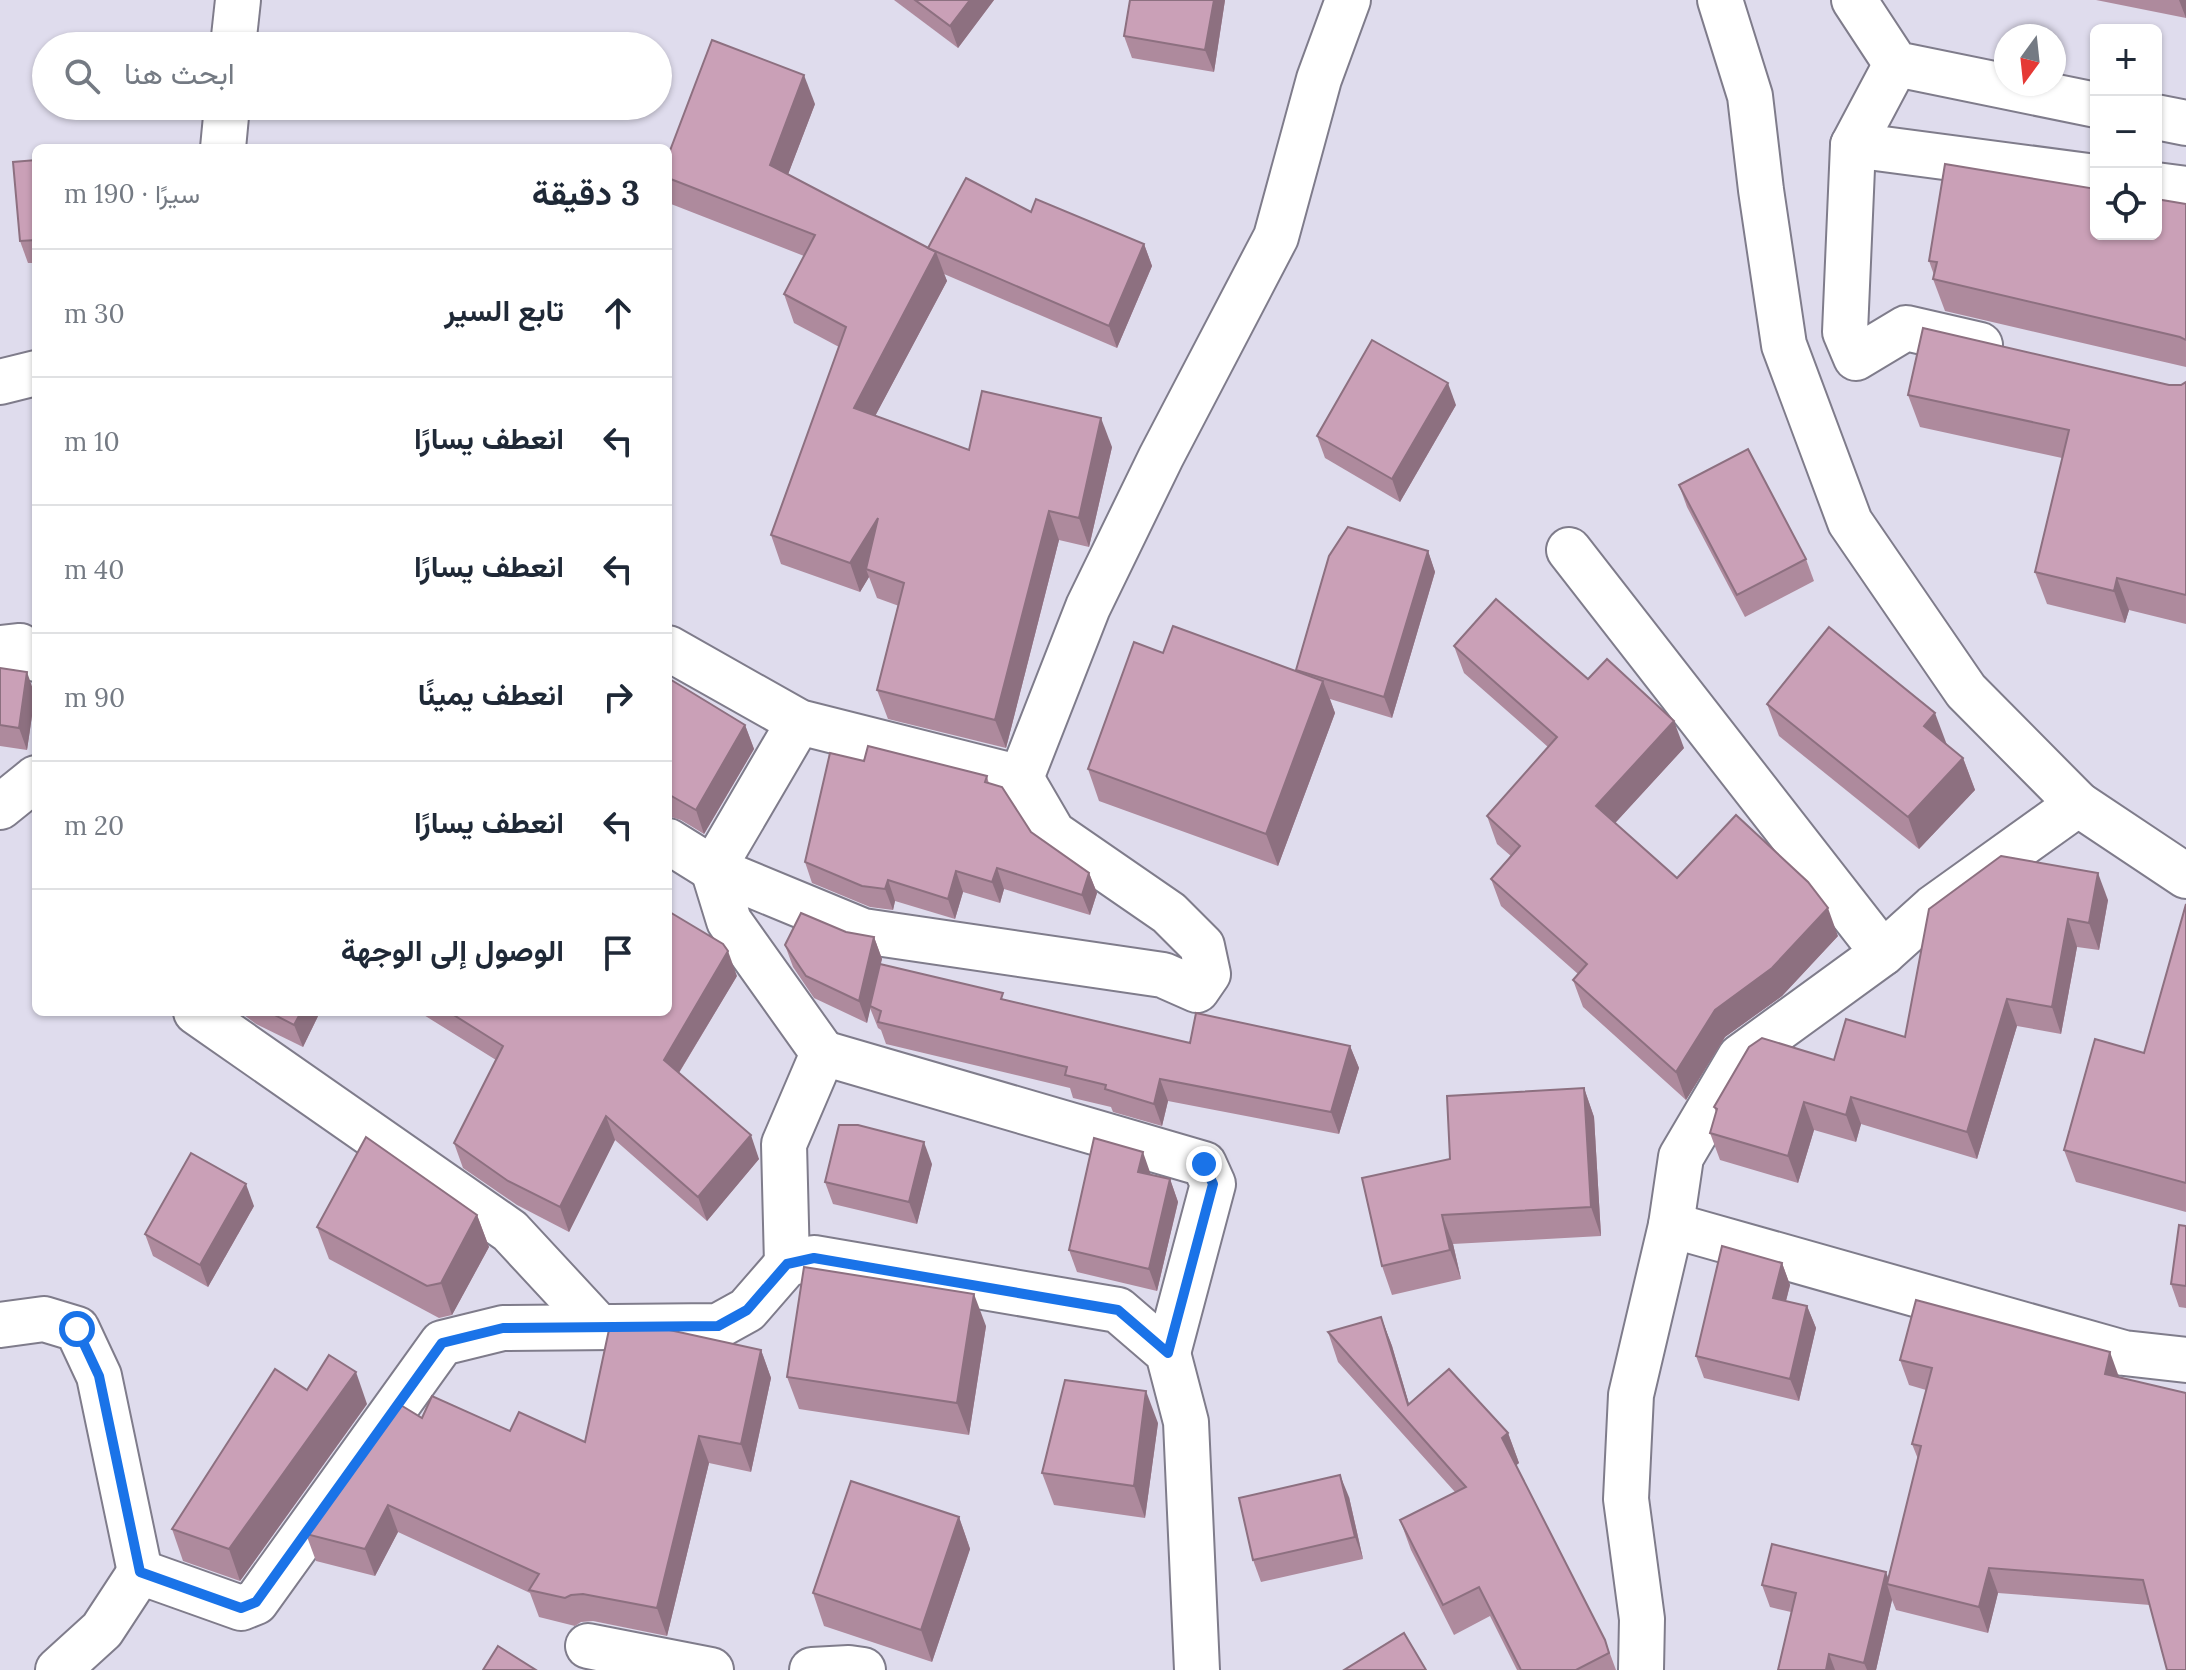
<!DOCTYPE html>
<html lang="ar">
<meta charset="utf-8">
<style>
:root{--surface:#fff;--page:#f6f6f7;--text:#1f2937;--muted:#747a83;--line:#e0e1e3}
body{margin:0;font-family:Lora,Vazirmatn,serif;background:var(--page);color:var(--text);direction:rtl}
.controls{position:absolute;right:24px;top:24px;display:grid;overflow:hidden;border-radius:12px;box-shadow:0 2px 6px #0004}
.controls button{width:72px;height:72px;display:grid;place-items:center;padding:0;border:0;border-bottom:2px solid var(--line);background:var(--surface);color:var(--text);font:40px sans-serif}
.compass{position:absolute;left:1994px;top:24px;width:72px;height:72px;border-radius:50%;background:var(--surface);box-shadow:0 2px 6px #0004;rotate:195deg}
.stop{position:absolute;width:24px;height:24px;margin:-18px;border:6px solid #1a73e8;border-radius:50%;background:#fff}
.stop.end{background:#1a73e8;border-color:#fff;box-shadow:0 2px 8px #0008}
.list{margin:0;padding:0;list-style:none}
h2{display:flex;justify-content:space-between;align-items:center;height:104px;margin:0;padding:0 32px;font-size:34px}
h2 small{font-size:26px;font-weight:400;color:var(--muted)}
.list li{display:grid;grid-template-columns:52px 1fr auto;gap:24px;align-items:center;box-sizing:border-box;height:128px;padding:0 32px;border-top:2px solid var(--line)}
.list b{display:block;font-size:30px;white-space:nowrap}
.list em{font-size:26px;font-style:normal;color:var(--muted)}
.icon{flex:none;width:44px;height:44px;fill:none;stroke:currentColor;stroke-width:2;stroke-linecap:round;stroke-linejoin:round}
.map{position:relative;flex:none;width:2186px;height:1670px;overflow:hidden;direction:ltr}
.search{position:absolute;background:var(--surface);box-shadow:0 2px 6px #0004;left:32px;top:32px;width:640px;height:88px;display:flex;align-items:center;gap:20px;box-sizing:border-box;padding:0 28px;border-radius:44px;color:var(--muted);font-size:30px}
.panel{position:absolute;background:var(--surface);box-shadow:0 2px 6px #0004;left:32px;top:144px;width:640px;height:872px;border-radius:12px;direction:rtl}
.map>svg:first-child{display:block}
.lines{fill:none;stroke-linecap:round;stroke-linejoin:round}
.street-casing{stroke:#7f7c8b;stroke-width:48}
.secondary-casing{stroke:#7f7c8b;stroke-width:48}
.street{stroke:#fff;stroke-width:44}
.secondary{stroke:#fff;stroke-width:44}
.wall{fill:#ae8a9d}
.shaded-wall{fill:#8d7080}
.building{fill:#caa0b7;stroke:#8d7080;stroke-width:2}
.route{stroke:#1a73e8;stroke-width:10}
</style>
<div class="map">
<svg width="2186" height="1670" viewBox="0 0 2186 1670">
<rect width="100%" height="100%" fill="#dfdced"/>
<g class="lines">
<defs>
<g id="street">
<path d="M1854 0 1896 64 2096 105"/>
<path d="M233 46 238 0"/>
<path d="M1896 64 1853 145 1845 332 1856 358 1906 328 1980 345"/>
<path d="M2156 117 2186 123"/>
<path d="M1853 145 2096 177"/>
<path d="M223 148 227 106"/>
<path d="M2156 185 2186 189"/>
<path d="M0 382 36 373"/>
<path d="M1569 550 1883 953"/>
<path d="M0 648 20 646 36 659"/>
<path d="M668 648 799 722 1021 778 1053 833 1169 913 1202 946 1208 974 1197 990 1163 975 863 931 713 869 729 921 823 1053 784 1144 787 1264"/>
<path d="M1021 778 1088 607 1161 457 1276 237 1319 79 1348 0"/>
<path d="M0 807 36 778"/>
<path d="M668 841 713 869 799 722"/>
<path d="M196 1012 510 1231 599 1327"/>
<path d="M823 1053 1204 1164 1213 1184 1168 1353"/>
<path d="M1671 1225 2124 1353 2186 1360"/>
<path d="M0 1325 44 1319 77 1329 99 1376 140 1572"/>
<path d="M588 1646 711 1670"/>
<path d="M58 1670 102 1630 140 1572 241 1608 256 1602 442 1343 503 1328 718 1326 747 1310 787 1264 814 1258 1118 1310 1168 1353 1186 1422 1197 1670"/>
<path d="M812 1670 849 1668 863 1670"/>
<path d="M1641 1670 1642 1619 1626 1499 1631 1395 1671 1225 1681 1157 1740 1057 1883 953 1933 908 2078 804"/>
</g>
<path id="secondary" d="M1720 0 1750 96 1761 190 1784 345 1850 522 1966 691 2078 804 2186 876"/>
</defs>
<use href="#street" class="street-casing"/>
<use href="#secondary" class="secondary-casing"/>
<use href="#street" class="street"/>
<use href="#secondary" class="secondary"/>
</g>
<g class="wall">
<path d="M894 0H994L958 48Z"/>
<path d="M1225 0 1214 72 1132 58 1124 36Z"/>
<path d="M2096 0H2186V18Z"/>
<path d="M815 104 788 174 928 248 1031 212 1144 244 1152 266 1117 348 944 274 947 281 875 416 969 450 1112 447 1089 547 1059 540 1006 748 888 719 877 690 899 606 877 598 869 577 860 592 781 564 771 535 839 347 794 323 784 294 804 256 671 204 668 195V156Z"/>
<path d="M36 160V263H28L20 241Z"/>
<path d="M2186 204V367L1945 311 1933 279 1934 275 1929 261Z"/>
<path d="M2186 382V624L2129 610 2125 623 2047 604 2035 572 2062 458 1920 427 1908 395 2181 385Z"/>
<path d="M1456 405 1400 502 1325 458 1317 436Z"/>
<path d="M1679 485 1806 559 1814 581 1745 617 1687 507Z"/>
<path d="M1428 551 1435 572 1392 718 1330 699 1335 713 1278 866 1099 801 1088 769 1163 653 1296 671Z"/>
<path d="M1454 646 1588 679 1684 748 1615 823 1677 878 1838 936 1782 996 1725 1037 1686 1100 1583 1007 1573 980 1578 974 1501 906 1491 879 1511 856 1497 844 1487 816 1548 747 1464 673Z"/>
<path d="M0 668 35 695 27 750 0 746Z"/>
<path d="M668 678 745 725 754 749 704 834 681 820 668 816Z"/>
<path d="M1767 704 1947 745 1963 758 1975 790 1919 849 1779 736Z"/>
<path d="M864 761 987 776 989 784 1031 832 1089 873 1097 893 1090 915 1004 889 1000 903 963 892 955 919 895 901 893 910 870 907 812 883 805 862Z"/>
<path d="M2108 900 2099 950 2077 947 2061 1034 2017 1026 1977 1159 1861 1124 1856 1142 1814 1130 1798 1183 1720 1160 1710 1133 1716 1112 1714 1107 1834 1060 1905 1037 1929 909Z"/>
<path d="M2186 904V1212L2076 1182 2064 1150 2144 1053Z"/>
<path d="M846 932 874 937 882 959 880 964 1005 1000 1190 1043 1350 1046 1359 1068 1339 1134 1168 1101 1162 1126 1113 1112 1111 1107 1073 1098 1070 1088 886 1044 881 1030 878 1028 870 1008 867 1023 814 998 793 967 785 945Z"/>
<path d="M737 976 679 1073 759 1159 707 1221 615 1140 569 1232 517 1205 463 1168 454 1143 496 1060 419 1012H668Z"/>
<path d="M240 1012H320L303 1047 256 1024Z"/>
<path d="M1584 1088 1594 1117 1601 1236 1453 1244 1461 1279 1392 1295 1382 1266 1450 1159Z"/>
<path d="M932 1164 917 1224 833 1204 825 1182Z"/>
<path d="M1151 1175 1170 1179 1178 1202 1157 1291 1077 1272 1069 1250Z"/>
<path d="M254 1206 208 1287 153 1256 145 1234Z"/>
<path d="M477 1215 489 1247 452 1315 439 1318 329 1259 317 1227Z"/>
<path d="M2186 1226V1308L2179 1307 2171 1284Z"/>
<path d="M1782 1263 1790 1285 1786 1301 1807 1306 1816 1328 1799 1401 1704 1378 1696 1356Z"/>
<path d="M1381 1317 1392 1346 1409 1404 1508 1433 1519 1463 1516 1465 1605 1640 1616 1670H1517L1490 1616 1454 1635 1411 1550 1400 1520 1455 1492 1338 1362 1328 1332Z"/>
<path d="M986 1326 969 1435 799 1409 787 1377Z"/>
<path d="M761 1350 771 1378 751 1472 709 1463 667 1636 593 1621 581 1622 575 1626 539 1617 530 1593 398 1532 375 1576 316 1561 306 1534 422 1418 585 1442Z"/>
<path d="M2110 1352 2150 1605 1998 1593 1988 1633 1896 1610 1892 1600 1876 1670H1778L1791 1612 1770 1607 1762 1585 1888 1578 1918 1459 1912 1444 1926 1390 1909 1385 1900 1360Z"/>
<path d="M367 1404 240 1581 183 1561 172 1529Z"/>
<path d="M1158 1423 1145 1518 1054 1505 1042 1473Z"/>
<path d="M1349 1497 1363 1559 1261 1582 1253 1560Z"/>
<path d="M959 1517 970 1549 932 1662 824 1626 813 1593Z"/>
</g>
<g class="shaded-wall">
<path d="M970 0H994L958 48 950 26Z"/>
<path d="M1214 0H1225L1214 72 1205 50Z"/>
<path d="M2179 0H2186V18Z"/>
<path d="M804 75 815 104 781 193 770 165Z"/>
<path d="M1144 244 1152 266 1117 348 1109 326Z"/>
<path d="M936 252 947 281 864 437 854 408Z"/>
<path d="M1448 383 1456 405 1400 502 1392 479Z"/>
<path d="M1101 418 1112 447 1089 547 1079 518Z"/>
<path d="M1049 511 1059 540 1006 748 995 720Z"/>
<path d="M878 518 866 569 869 577 860 592 850 563Z"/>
<path d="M1428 551 1435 572 1392 718 1384 697Z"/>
<path d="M2117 578 2129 610 2125 623 2114 591Z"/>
<path d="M27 672 35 695 27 750 19 728Z"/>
<path d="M1323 681 1335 713 1278 866 1266 834Z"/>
<path d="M1935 713 1947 745 1924 726Z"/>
<path d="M1674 721 1684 748 1606 833 1596 806Z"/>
<path d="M745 725 754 749 704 834 696 810Z"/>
<path d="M1963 758 1975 790 1919 849 1908 817Z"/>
<path d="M997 868 1004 889 1000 903 992 882Z"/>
<path d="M956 871 963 892 955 919 948 899Z"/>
<path d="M1089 873 1097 893 1090 915 1082 895Z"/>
<path d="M2098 873 2108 900 2099 950 2089 923Z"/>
<path d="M888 880 895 901 893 910 885 889Z"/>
<path d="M1828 908 1838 936 1782 996 1725 1037 1686 1100 1676 1072 1715 1010Z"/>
<path d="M2068 919 2077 947 2061 1034 2052 1007Z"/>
<path d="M874 937 882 959 867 1023 859 1001Z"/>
<path d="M728 951 737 976 672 1084 664 1060Z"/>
<path d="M2007 999 2017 1026 1977 1159 1967 1132Z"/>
<path d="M301 1012H320L303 1047 294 1025Z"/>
<path d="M1350 1046 1359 1068 1339 1134 1331 1112Z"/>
<path d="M1160 1079 1168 1101 1162 1126 1154 1104Z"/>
<path d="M1584 1088 1594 1117 1601 1236 1591 1207Z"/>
<path d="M1851 1097 1861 1124 1856 1142 1846 1115Z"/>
<path d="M1804 1102 1814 1130 1798 1183 1788 1156Z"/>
<path d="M606 1116 615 1140 569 1232 560 1207Z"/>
<path d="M751 1135 759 1159 707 1221 698 1197Z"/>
<path d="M924 1142 932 1164 917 1224 909 1202Z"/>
<path d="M1143 1152 1151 1175 1138 1172Z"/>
<path d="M1170 1179 1178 1202 1157 1291 1149 1269Z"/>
<path d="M246 1184 254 1206 208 1287 200 1265Z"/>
<path d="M477 1215 489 1247 452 1315 441 1283Z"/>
<path d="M1442 1215 1453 1244 1461 1279 1450 1250Z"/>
<path d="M1782 1263 1790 1285 1781 1320 1773 1298Z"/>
<path d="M974 1294 986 1326 969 1435 957 1403Z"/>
<path d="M1807 1306 1816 1328 1799 1401 1790 1379Z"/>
<path d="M1381 1317 1392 1346 1418 1435 1408 1405Z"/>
<path d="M761 1350 771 1378 751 1472 741 1444Z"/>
<path d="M2110 1352 2119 1377 2105 1374Z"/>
<path d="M356 1372 367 1404 240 1581 229 1549Z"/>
<path d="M1146 1391 1158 1423 1145 1518 1134 1486Z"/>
<path d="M1508 1433 1519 1463 1513 1468 1502 1438Z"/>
<path d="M699 1436 709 1463 667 1636 657 1608Z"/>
<path d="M1340 1475 1349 1497 1363 1559 1355 1537Z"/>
<path d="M388 1505 398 1532 375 1576 365 1549Z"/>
<path d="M959 1517 970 1549 932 1662 921 1630Z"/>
<path d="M1989 1568 1998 1593 1988 1633 1979 1607Z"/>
<path d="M1886 1572 1891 1585 1887 1584 1892 1600 1876 1670H1867L1864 1663Z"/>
<path d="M1829 1654 1835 1670H1826Z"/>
</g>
<g class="building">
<path d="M915 0H970L950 26Z"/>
<path d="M1130 0H1214L1205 50 1124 36Z"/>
<path d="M712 40 804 75 770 165 936 252 854 408 969 450 982 391 1101 418 1079 518 1049 511 995 720 877 690 904 583 866 569 878 518 850 563 771 535 846 327 784 294 815 235 668 178V156Z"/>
<path d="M36 160V240L20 241 13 162Z"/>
<path d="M1945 164 2096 189V234H2156V199L2186 204V340L2180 337 1933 279 1937 262 1929 261Z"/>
<path d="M966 178 1031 212 1036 199 1144 244 1109 326 928 248Z"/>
<path d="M1923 328 2169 385H2181L2186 382V595L2117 578 2114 591 2035 572 2069 430 1908 395Z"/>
<path d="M1372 340 1448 383 1392 479 1317 436Z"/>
<path d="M1748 449 1806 559 1737 595 1679 485Z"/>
<path d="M1348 527 1428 551 1384 697 1296 670 1329 556Z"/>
<path d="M1496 599 1588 679 1607 659 1674 721 1596 806 1677 878 1736 815 1808 882 1828 908 1772 968 1715 1010 1676 1072 1573 980 1587 964 1491 879 1520 846 1487 816 1557 737 1454 646Z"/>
<path d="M1173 626 1323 681 1266 834 1088 769 1134 642 1163 653Z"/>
<path d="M1829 627 1935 713 1924 726 1963 758 1908 817 1767 704Z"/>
<path d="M0 668 27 672 19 728 0 725Z"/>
<path d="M668 678 745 725 696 810 668 794Z"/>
<path d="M868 746 987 776 985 782 1002 787 1031 832 1089 873 1082 895 997 868 992 882 956 871 948 899 888 880 885 889 862 886 805 862 830 753 864 761Z"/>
<path d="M2001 856 2098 873 2089 923 2068 919 2052 1007 2007 999 1967 1132 1851 1097 1846 1115 1804 1102 1788 1156 1710 1133 1717 1109 1714 1107 1749 1047 1762 1038 1834 1060 1846 1019 1905 1037 1929 909Z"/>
<path d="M2186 904V1183L2064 1150 2095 1039 2144 1053Z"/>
<path d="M668 911 723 944 728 951 664 1060 751 1135 698 1197 606 1116 560 1207 508 1181 454 1143 503 1046 449 1012H668Z"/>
<path d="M801 913 846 932 874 937 859 1001 806 976 785 945Z"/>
<path d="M880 964 1003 993 1001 999 1190 1043 1196 1013 1350 1046 1331 1112 1160 1079 1154 1104 1105 1089 1106 1085 1065 1075 1067 1067 878 1022 881 1011 870 1006Z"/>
<path d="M269 1012H301L294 1025Z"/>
<path d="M1584 1088 1591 1207 1442 1215 1450 1250 1382 1266 1362 1178 1450 1159 1447 1096Z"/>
<path d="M839 1125H858L924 1142 909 1202 825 1182Z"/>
<path d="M366 1137 477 1215 441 1283 427 1286 317 1227Z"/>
<path d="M1094 1138 1143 1152 1138 1172 1170 1179 1149 1269 1069 1250Z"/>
<path d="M191 1153 246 1184 200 1265 145 1234Z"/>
<path d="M2179 1225 2186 1226V1286L2171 1284Z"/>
<path d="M1722 1246 1782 1263 1773 1298 1807 1306 1790 1379 1696 1356Z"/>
<path d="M804 1267 974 1294 957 1403 787 1377Z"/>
<path d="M1916 1300 2110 1352 2105 1374 2186 1393V1670H2167L2143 1580 1989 1568 1979 1607 1887 1584 1921 1446 1912 1444 1932 1368 1900 1360Z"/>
<path d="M1381 1317 1408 1405 1449 1369 1508 1433 1502 1438 1605 1640 1609 1653 1576 1670H1521L1479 1587 1443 1605 1400 1520 1466 1487 1328 1332Z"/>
<path d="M642 1324 761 1350 741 1444 699 1436 657 1608 583 1594 571 1595 565 1598 529 1590 539 1574 388 1505 365 1549 306 1534 399 1404 422 1418 432 1396 510 1431 519 1412 585 1442 610 1325Z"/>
<path d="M329 1355 356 1372 229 1549 172 1529 275 1369 307 1390Z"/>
<path d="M1065 1380 1146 1391 1134 1486 1042 1473Z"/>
<path d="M1340 1475 1355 1537 1253 1560 1239 1498Z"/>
<path d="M851 1481 959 1517 921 1630 813 1593Z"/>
<path d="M1772 1544 1886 1572 1864 1663 1829 1654 1826 1670H1778L1796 1593 1762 1585Z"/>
<path d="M1404 1633 1426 1670H1344Z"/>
<path d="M498 1646 536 1670H483Z"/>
</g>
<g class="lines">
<path class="route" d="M77 1329 99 1376 140 1572 241 1608 256 1602 442 1343 503 1328 718 1326 747 1310 787 1264 814 1258 1118 1310 1168 1353 1213 1184 1204 1164"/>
</g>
</svg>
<div class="controls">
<button>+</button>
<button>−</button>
<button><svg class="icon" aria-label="locate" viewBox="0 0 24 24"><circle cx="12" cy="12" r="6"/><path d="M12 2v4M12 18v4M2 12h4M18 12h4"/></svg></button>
</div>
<svg class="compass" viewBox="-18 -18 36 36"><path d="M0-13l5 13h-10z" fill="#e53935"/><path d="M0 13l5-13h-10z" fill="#747a83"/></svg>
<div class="stop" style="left:77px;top:1329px"></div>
<div class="stop end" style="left:1204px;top:1164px"></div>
<div class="search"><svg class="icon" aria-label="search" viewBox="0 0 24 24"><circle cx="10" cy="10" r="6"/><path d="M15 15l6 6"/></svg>ابحث هنا</div>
<section class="panel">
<h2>3 دقيقة<small>سيرًا · 190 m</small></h2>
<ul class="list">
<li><svg class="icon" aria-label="ahead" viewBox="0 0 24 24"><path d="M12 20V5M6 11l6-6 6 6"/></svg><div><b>تابع السير</b></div><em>30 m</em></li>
<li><svg class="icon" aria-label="left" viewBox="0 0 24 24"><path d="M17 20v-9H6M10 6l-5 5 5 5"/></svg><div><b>انعطف يسارًا</b></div><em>10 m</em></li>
<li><svg class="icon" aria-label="left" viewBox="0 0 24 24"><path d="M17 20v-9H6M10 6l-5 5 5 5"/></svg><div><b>انعطف يسارًا</b></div><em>40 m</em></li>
<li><svg class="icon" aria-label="right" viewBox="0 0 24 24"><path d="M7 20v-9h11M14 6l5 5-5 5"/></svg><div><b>انعطف يمينًا</b></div><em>90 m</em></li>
<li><svg class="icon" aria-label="left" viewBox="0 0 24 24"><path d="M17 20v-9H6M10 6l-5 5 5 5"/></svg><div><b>انعطف يسارًا</b></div><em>20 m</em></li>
<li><svg class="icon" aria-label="arrive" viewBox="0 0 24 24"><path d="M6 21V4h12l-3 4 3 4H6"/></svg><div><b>الوصول إلى الوجهة</b></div></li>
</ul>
</section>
</div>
